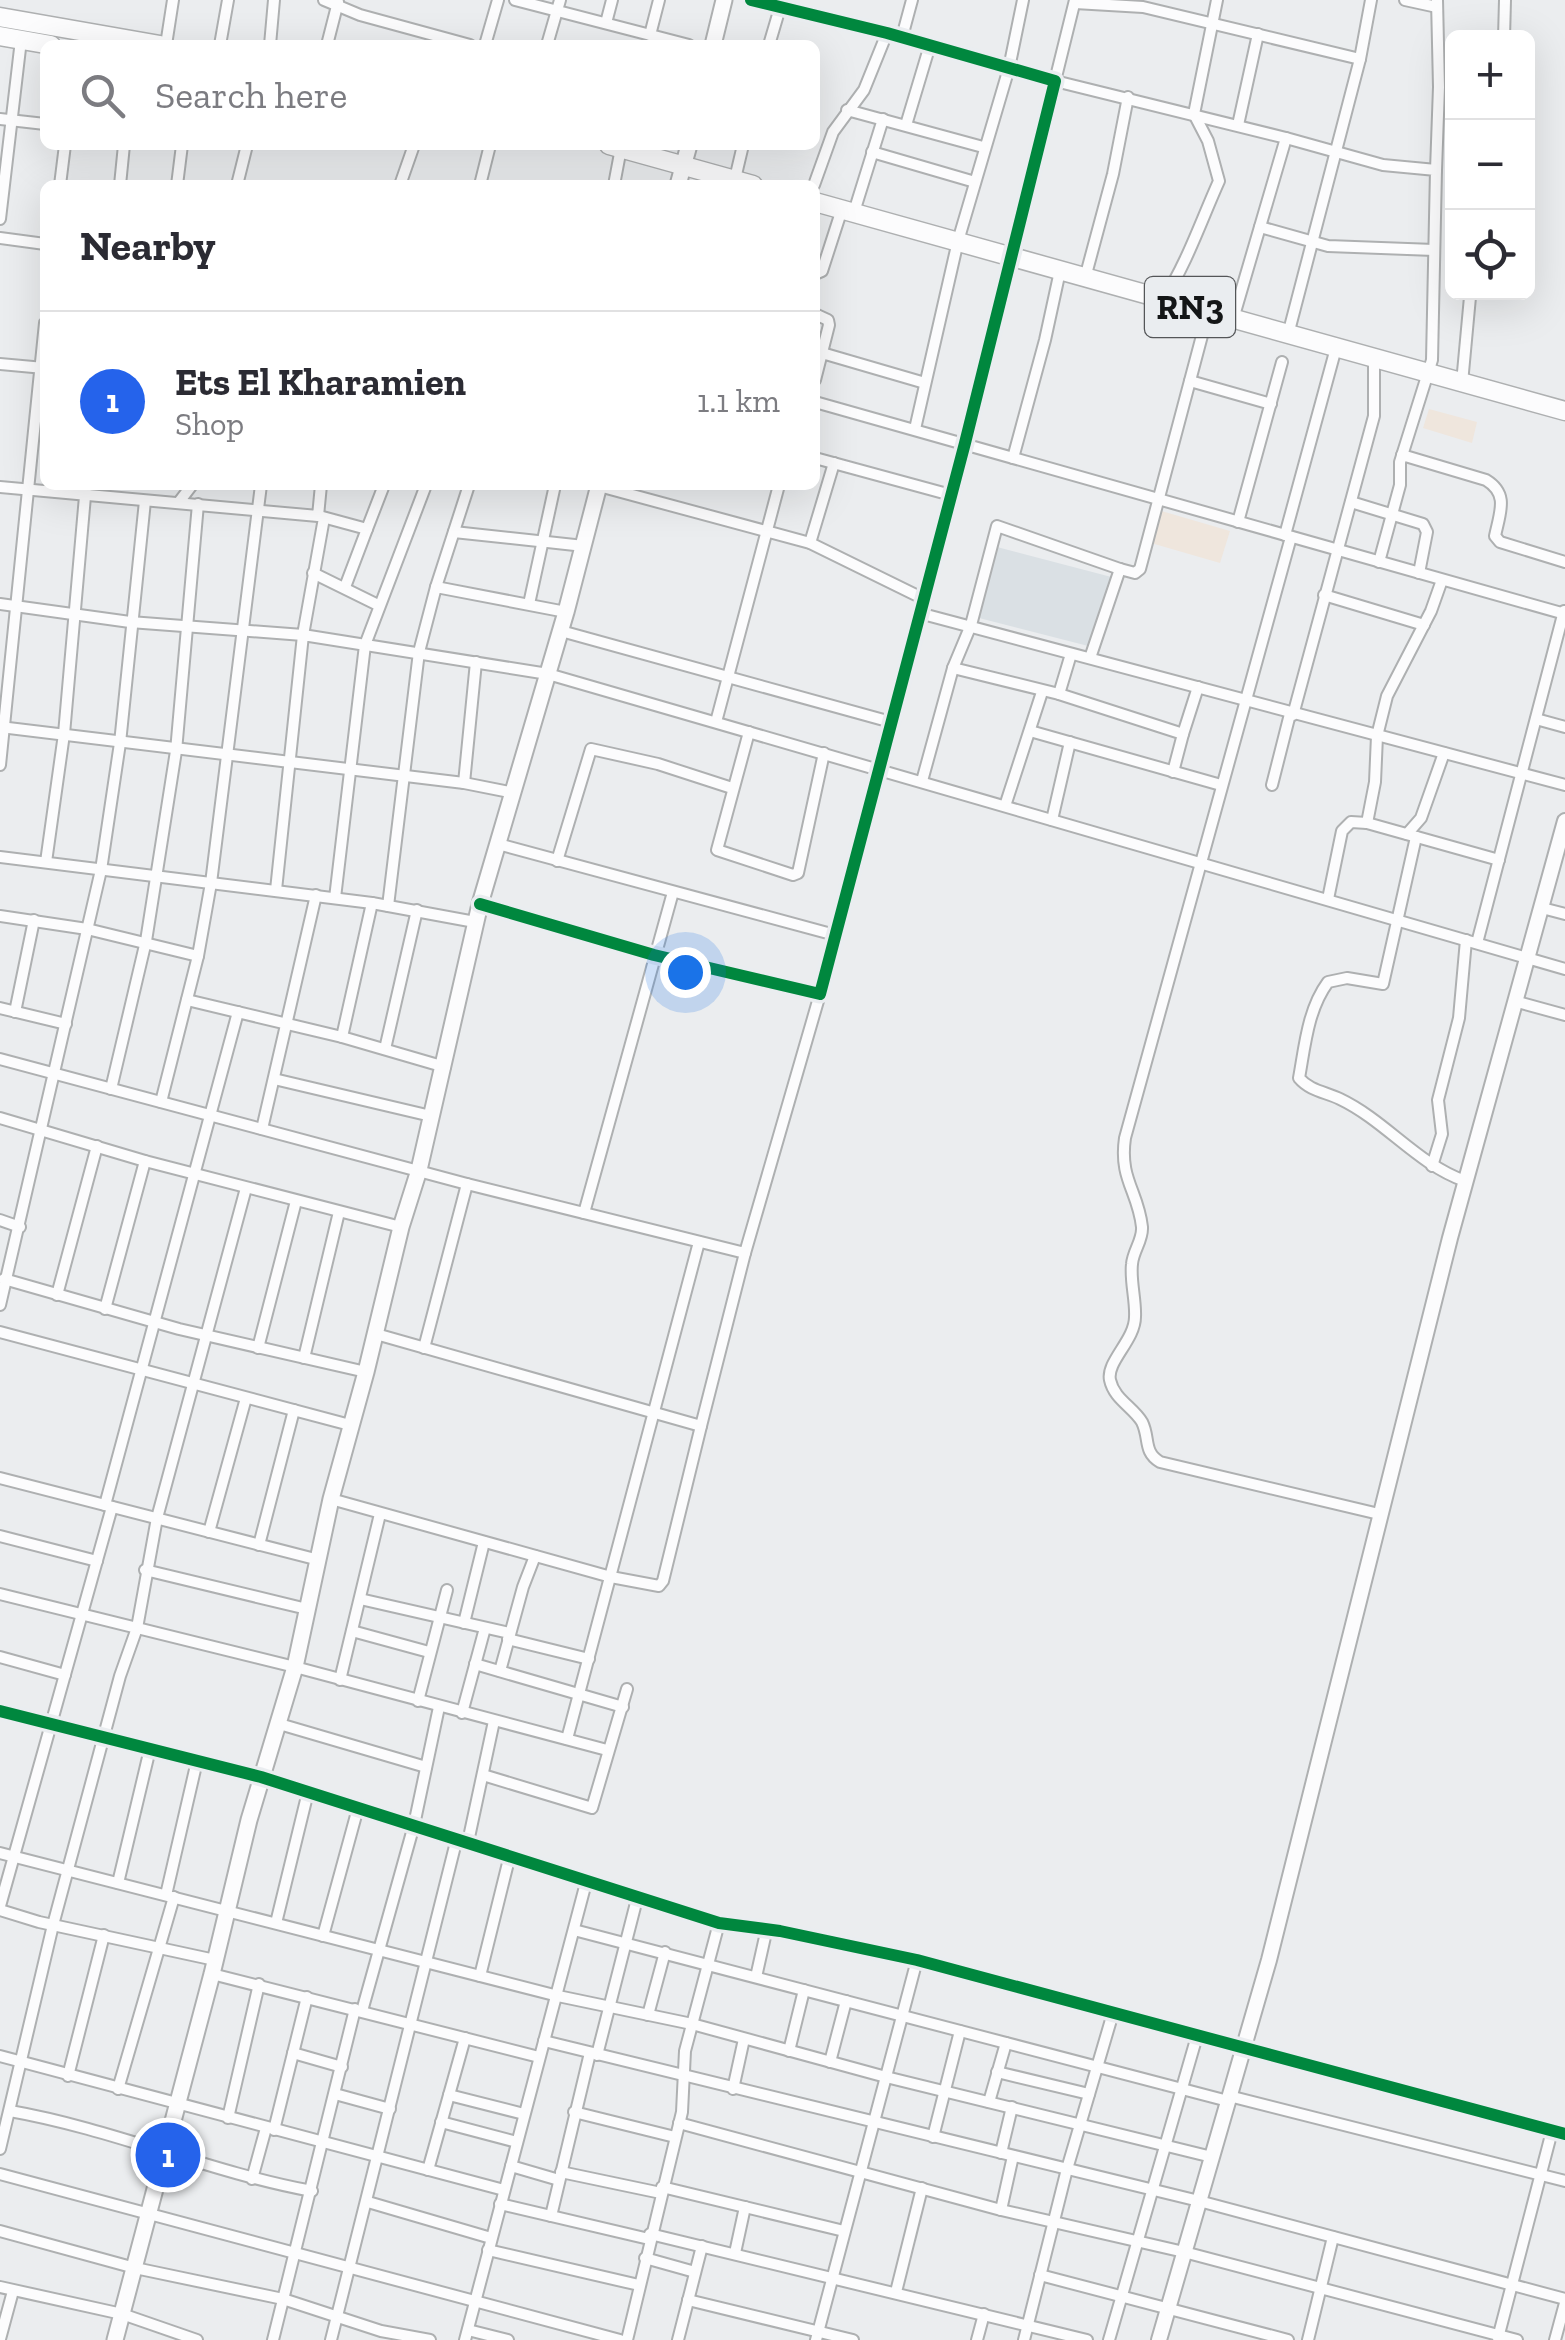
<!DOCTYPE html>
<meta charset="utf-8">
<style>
:root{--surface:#fff;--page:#f7f7f7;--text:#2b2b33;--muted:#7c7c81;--line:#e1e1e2;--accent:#2563eb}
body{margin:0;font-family:"Zilla Slab",serif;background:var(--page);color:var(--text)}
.controls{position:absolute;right:30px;top:30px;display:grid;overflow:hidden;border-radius:15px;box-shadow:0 10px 40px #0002}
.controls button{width:90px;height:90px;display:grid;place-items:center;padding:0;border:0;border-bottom:2px solid var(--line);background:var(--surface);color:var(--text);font:50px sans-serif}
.you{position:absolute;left:685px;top:972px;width:35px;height:35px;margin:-25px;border:8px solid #fff;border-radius:50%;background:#1a73e8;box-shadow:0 0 0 15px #1a73e833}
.badge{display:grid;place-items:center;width:65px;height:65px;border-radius:50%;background:var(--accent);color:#fff;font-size:32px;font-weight:700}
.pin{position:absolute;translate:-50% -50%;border:5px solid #fff;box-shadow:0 2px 10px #0006}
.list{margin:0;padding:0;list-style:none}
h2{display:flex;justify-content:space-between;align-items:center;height:130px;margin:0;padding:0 40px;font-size:42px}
h2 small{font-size:32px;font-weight:400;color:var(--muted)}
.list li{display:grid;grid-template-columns:65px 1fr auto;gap:30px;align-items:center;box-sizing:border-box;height:180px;padding:0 40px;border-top:2px solid var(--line)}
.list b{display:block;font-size:38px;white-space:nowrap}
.list p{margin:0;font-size:32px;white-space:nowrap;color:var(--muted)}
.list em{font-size:32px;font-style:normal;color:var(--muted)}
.icon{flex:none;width:55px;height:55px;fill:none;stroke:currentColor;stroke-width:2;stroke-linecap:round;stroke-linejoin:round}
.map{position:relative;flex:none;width:1565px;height:2340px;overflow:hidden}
.search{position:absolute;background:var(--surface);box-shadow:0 10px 40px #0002;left:40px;top:40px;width:780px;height:110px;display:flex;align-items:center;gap:25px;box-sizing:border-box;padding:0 35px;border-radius:15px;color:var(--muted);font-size:38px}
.panel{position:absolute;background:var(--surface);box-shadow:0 10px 40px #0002;left:40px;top:180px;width:780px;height:310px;border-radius:15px}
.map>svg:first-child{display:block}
.commercial{fill:#efe6dd}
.built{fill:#dae0e4}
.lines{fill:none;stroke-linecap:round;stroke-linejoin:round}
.street-casing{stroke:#aeb0b1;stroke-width:14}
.secondary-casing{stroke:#aeb0b1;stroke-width:18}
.primary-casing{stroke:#aeb0b1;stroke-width:19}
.highway-casing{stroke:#aeb0b1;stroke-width:21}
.street{stroke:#fcfcfd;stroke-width:10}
.secondary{stroke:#fcfcfd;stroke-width:14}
.primary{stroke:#fcfcfd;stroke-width:15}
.highway{stroke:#fcfcfd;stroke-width:18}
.cycleway-casing{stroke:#eaedf0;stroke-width:19}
.cycleway{stroke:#00873e;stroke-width:12}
.labels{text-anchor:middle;stroke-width:8;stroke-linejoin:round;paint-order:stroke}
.shield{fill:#eaedf0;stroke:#545658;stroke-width:2.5}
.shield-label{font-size:35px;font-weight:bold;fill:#141617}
</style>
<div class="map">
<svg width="1565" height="2340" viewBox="0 0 1565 2340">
<rect width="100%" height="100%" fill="#ebedef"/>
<g class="commercial">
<path d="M1429 409 1477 422 1472 443 1423 428Z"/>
<path d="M1158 510 1230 531 1220 563 1151 543Z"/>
</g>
<path class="built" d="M997 547 1119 579 1100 649 979 618Z"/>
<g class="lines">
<defs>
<g id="street">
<path d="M324 0 360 15 470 45"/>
<path d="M515 0 689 45"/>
<path d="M1075 0 1055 81 1286 138 1233 319"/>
<path d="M1405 0 1437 7"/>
<path d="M1075 3 1143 7 1360 59"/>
<path d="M606 23 612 0"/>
<path d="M650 35 659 0"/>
<path d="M902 37 912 0"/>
<path d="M1504 38 1505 0"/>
<path d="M166 45 173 0"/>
<path d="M220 45 228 0"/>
<path d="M270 45 274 0"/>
<path d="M327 45 338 2"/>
<path d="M485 45 498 0"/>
<path d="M547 45 560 0"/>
<path d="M769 45 782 1"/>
<path d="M847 110 983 147"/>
<path d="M0 119 45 124"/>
<path d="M906 125 930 45"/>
<path d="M1238 125 1258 34"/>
<path d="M1286 138 1383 165 1436 170 1432 360 1400 462V485L1379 562"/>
<path d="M872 152 975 182"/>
<path d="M1436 170 1439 87 1437 0"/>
<path d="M734 183 743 145"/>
<path d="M60 185 65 145"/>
<path d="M120 185 124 145"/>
<path d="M177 185 182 145"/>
<path d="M237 185 247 145"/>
<path d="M400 185 414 145"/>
<path d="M480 185 490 145"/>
<path d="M614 185 621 148"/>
<path d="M814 185 833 132 864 90 887 33"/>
<path d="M854 212 883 119"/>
<path d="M0 219 21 40"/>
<path d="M1260 227 1328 246 1434 250"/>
<path d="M0 238 45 244"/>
<path d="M815 274 822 271 842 209"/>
<path d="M1085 278 1113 174 1128 97"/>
<path d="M1163 300C1187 263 1201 221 1219 181L1208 141 1194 114 1217 0"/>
<path d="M815 314 828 320 829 325 815 380"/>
<path d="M1290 327 1360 59 1371 0"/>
<path d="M822 353 925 383"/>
<path d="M0 364 44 368"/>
<path d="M1190 381 1271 404"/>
<path d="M1462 383 1470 297"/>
<path d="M815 402 1565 614"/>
<path d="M915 429 958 241 1009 68 1023 0"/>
<path d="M1402 455 1486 480C1509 494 1500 512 1495 536L1500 542 1565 562"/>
<path d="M815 458 951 495"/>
<path d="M1013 458 1045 340 1060 271"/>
<path d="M599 486 810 543 922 598"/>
<path d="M0 487 318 516 321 485"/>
<path d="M179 502 192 485"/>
<path d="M1351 502 1423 524 1427 532 1419 573"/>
<path d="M319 516 367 529 384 485"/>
<path d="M1238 522 1282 362"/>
<path d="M454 532 584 546"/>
<path d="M1285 535 1336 348"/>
<path d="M1291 537 1125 1138C1119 1179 1138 1191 1142 1227 1143 1240 1133 1251 1132 1264 1130 1281 1136 1300 1135 1317 1135 1340 1106 1362 1110 1380 1114 1399 1133 1407 1142 1422 1150 1438 1143 1452 1160 1462L1379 1514"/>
<path d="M810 543 834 463"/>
<path d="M313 573 378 605"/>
<path d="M345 587 367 529"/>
<path d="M436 587 469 485"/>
<path d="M1324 595 1424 625"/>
<path d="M0 604 130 622 303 635 324 518"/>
<path d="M529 604 555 485"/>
<path d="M919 613 1565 785"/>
<path d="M561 631 891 722"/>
<path d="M1090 658 1120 569"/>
<path d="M953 668 1059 694 1183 734 1173 772"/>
<path d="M1059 694 1071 654"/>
<path d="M1293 715 1374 416V359"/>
<path d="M1536 719 1565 727"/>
<path d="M716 722 779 485"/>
<path d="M0 727 464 783 514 793"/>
<path d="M1030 731 1221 785"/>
<path d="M749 732 717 850 793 875 798 873 824 753"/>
<path d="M1183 734 1198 687"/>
<path d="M0 765 45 323"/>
<path d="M922 781 953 668 971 625 997 526 1120 569 1135 573 1140 569 1208 313"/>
<path d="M464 783 476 662"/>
<path d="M1272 785 1290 714"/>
<path d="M1005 806 1042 692"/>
<path d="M1052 820 1070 742"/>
<path d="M1367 823 1375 782 1377 736 1387 696 1431 611 1442 580"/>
<path d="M1407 834 1421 818 1444 753"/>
<path d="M1416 837 1383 984 1347 978 1328 982C1308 1009 1305 1045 1299 1078 1310 1091 1326 1092 1340 1099 1386 1121 1417 1164 1465 1181"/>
<path d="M498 844 835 935"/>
<path d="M0 857 372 903 475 922"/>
<path d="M557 861 591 749 658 764 732 788"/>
<path d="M46 862 64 734 86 485"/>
<path d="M276 890 303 635 548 674 1565 969"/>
<path d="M335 898 365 645 426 485"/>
<path d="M1328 899 1342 831 1351 822 1367 823 1499 860"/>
<path d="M372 903 342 1037 445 1067"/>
<path d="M480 904 654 955 820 994 965 443 1055 81 887 33 751 0"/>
<path d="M388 906 419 652 436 587 566 612"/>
<path d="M1542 908 1565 914"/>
<path d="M0 916 87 929 198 956"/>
<path d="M1477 943 1564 611"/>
<path d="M187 1000 342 1037"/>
<path d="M1514 1001 1565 1015"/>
<path d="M0 1008 66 1024"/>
<path d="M15 1012 34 920"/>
<path d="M385 1049 417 910"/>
<path d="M0 1059 467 1184 745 1253 820 994"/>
<path d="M274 1079 431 1116"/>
<path d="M111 1089 146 941 176 751 198 504"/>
<path d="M161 1102 198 956 211 883 261 485"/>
<path d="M0 1118 145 1161 401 1227"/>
<path d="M262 1129 316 895"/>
<path d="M1432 1166 1442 1134 1438 1100 1459 1018 1466 940"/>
<path d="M584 1213 673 892"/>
<path d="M0 1220 20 1227"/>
<path d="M4 1279 179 1329 366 1372"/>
<path d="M57 1295 97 1146"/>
<path d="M0 1305 101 870 120 743 145 501"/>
<path d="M105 1309 145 1161"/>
<path d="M0 1332 350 1425"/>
<path d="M376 1334 701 1426 745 1253"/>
<path d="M258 1348 296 1201"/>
<path d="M424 1348 467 1184"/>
<path d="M304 1358 339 1212"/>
<path d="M0 1478 319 1560"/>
<path d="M331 1499 611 1577 659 1586 663 1581 701 1426"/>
<path d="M105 1505 238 1012"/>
<path d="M209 1532 246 1398"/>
<path d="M0 1536 97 1561"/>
<path d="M259 1545 294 1410"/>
<path d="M145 1570 307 1609"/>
<path d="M0 1594 295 1667 607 1750"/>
<path d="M360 1599 509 1633"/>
<path d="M464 1623 484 1542"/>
<path d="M352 1631 429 1652"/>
<path d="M508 1639 589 1659"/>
<path d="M0 1657 65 1675"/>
<path d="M475 1664 623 1707"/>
<path d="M500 1671 523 1587 535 1556"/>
<path d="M340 1680 380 1514"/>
<path d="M418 1701 447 1590"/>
<path d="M0 1711 261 1777 719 1923 780 1931 917 1960 1565 2134"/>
<path d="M462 1713 485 1628"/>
<path d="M276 1723 426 1767"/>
<path d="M567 1739 699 1242"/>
<path d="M483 1775 592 1808 627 1689"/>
<path d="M468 1842 494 1721"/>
<path d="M0 1853 558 1996 692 2024 886 2077 1212 2157"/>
<path d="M118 1883 150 1749"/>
<path d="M166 1895 197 1761"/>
<path d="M0 1906 112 1507"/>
<path d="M0 1910 39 1922 215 1960"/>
<path d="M276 1923 308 1792"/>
<path d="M574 1930 1228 2101"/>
<path d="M323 1936 358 1808"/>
<path d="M212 1974 539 2057"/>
<path d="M480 1976 510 1855"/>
<path d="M756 1977 767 1928"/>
<path d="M362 2011 414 1825 439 1707"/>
<path d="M648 2015 665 1952"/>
<path d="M544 2041 1199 2201 1565 2299"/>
<path d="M789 2051 804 1990"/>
<path d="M293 2053 342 2067"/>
<path d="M597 2055 638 1895"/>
<path d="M0 2056 504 2190"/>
<path d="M830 2062 846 2001"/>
<path d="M997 2072 1089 2094"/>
<path d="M68 2076 104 1935"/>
<path d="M118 2089 174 1897"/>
<path d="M733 2089 744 2039"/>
<path d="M335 2094 390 2109"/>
<path d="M449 2095 524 2114"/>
<path d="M1229 2096 1565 2181"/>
<path d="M989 2102 1006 2043"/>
<path d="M10 2111C113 2129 209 2172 312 2191"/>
<path d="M574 2112 675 2137"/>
<path d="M228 2118 259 1984"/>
<path d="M441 2122 517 2142"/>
<path d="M679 2123 1001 2210 1184 2252 1517 2340"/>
<path d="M274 2130 307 1997"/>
<path d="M933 2137 960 2031"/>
<path d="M0 2149 53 1925 120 1676 137 1628 157 1518 246 1188"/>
<path d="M1001 2153 1012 2107"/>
<path d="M511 2166 559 2180"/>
<path d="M428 2170 465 2038"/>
<path d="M561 2172 661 2193"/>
<path d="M0 2174 620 2340"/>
<path d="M252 2179 266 2128"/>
<path d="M662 2187 844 2231"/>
<path d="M368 2202 491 2238"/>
<path d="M500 2204 649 2239"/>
<path d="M1001 2210 1013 2156"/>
<path d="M551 2216 590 2053"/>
<path d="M0 2231 135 2268 283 2299 381 2331 430 2340"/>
<path d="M650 2234 1087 2340"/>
<path d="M488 2250 639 2285"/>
<path d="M735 2253 745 2207"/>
<path d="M645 2258 695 2272"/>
<path d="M1040 2275 1288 2340"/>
<path d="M0 2287 122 2314 197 2340"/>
<path d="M896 2292 922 2188"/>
<path d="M688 2300 853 2340"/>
<path d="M468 2330 508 2340"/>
<path d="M1498 2338 1552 2131"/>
<path d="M0 2339 13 2291"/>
<path d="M273 2340 355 2009"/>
<path d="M331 2340 457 1838"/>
<path d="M465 2340 587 1879"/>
<path d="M627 2340 682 2112 685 2051 719 1923"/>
<path d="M678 2340 702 2246"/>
<path d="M816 2340 917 1960"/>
<path d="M977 2340 984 2314"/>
<path d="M1024 2340 1067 2169 1113 2013"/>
<path d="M1109 2340 1197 2036"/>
<path d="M1308 2340 1333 2237"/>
<path d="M1555 2340 1565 2303"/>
</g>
<path id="secondary" d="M1159 2340 1269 1960 1450 1238 1565 821"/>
<g id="primary">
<path d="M713 45 724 0"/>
<path d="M678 185 689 145"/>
<path d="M115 2340 212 1974 249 1820 295 1667 331 1499 366 1372 401 1227 419 1170 480 904 566 612 599 485"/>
</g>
<g id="highway">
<path d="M0 17 160 45"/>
<path d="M0 36 51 45"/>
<path d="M609 145 753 185"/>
<path d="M815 202 1565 411"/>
</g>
</defs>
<use href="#street" class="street-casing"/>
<use href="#secondary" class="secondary-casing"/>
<use href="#primary" class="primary-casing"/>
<use href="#highway" class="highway-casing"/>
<use href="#street" class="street"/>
<use href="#secondary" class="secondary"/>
<use href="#primary" class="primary"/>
<use href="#highway" class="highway"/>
<defs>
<g id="cycleway">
<path d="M480 904 654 955 820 994 965 443 1055 81 887 33 751 0"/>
<path d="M0 1711 261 1777 719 1923 780 1931 917 1960 1565 2134"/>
</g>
</defs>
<use href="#cycleway" class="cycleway-casing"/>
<use href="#cycleway" class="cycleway"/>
</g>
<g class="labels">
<rect class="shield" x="1145" y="277" width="90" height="60" rx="8"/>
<g class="shield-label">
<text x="1190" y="319">RN3</text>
</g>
</g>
</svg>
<div class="controls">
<button>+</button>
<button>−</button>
<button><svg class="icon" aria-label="locate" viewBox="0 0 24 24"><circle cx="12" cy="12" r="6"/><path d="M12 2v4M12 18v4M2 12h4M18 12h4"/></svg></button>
</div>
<div class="you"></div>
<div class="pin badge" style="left:168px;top:2155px">1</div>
<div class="search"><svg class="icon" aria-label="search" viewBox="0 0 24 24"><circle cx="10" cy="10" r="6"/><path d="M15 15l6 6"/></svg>Search here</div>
<section class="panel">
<h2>Nearby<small></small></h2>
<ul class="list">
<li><span class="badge">1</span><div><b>Ets El Kharamien</b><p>Shop</p></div><em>1.1 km</em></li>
</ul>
</section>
</div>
